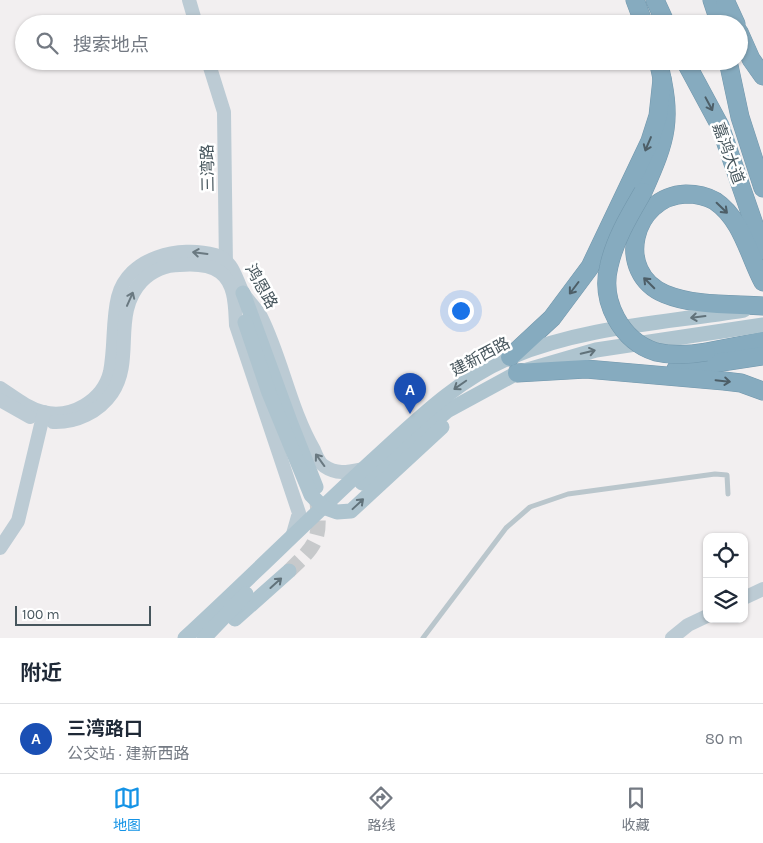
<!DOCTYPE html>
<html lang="zh">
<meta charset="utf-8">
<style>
:root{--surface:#fff;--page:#f6f6f7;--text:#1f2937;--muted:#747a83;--line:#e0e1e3;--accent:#1493e6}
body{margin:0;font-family:Karla,"Noto Sans SC",sans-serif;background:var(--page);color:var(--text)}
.controls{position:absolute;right:15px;bottom:15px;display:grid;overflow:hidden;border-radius:10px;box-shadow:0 1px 4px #0004}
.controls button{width:45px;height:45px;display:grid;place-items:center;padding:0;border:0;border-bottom:1px solid var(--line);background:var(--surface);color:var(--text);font:25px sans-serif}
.scale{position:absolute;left:15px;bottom:12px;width:136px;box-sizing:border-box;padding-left:5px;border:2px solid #47565d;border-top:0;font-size:14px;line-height:18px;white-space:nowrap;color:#47565d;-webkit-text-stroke:4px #fff;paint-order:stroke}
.you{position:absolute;left:460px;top:310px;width:18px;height:18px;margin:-12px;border:4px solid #fff;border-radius:50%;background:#1a73e8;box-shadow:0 0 0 8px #1a73e833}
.badge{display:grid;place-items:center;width:32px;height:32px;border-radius:50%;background:var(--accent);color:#fff;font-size:16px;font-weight:700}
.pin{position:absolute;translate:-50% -41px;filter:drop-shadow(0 1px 2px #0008)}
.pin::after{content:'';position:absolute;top:26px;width:18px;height:15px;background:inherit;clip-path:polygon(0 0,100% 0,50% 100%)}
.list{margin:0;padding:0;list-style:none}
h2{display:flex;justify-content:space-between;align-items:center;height:65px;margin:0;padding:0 20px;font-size:21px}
h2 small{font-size:16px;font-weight:400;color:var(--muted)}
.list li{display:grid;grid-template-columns:32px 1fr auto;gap:15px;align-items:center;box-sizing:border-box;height:70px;padding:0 20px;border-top:1px solid var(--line)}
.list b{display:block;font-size:19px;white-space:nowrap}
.list p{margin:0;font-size:16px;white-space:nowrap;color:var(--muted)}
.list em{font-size:16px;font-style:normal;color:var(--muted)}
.icon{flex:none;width:28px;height:28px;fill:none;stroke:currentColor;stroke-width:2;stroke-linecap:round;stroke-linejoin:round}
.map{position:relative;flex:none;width:763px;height:638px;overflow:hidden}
.search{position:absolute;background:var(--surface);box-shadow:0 1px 4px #0004;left:15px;right:15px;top:15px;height:55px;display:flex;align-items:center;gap:12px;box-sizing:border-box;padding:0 18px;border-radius:28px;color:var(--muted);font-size:19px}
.sheet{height:135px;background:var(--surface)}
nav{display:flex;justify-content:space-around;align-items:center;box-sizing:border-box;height:70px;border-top:1px solid var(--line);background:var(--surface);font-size:14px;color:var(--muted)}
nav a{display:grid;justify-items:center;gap:2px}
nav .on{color:var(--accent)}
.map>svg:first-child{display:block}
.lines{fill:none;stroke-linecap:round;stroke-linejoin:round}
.primary-tunnel{stroke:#c7c9cb;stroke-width:15;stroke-dasharray:15 8;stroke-linecap:butt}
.highway-casing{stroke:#7196ab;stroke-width:19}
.lane{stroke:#bac6cc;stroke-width:5}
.secondary{stroke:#bccbd4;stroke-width:14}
.primary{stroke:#aec4cf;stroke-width:15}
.highway{stroke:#86abbf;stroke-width:18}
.highway-bridge-casing{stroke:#7196ab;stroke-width:19;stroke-linecap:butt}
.primary-bridge{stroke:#aec4cf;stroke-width:15}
.highway-bridge{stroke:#86abbf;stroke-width:18}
.oneway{stroke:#4d5e67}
.oneway2{stroke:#6a7981}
.oneway3{stroke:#61727a}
.labels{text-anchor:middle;stroke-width:5;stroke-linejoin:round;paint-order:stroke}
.street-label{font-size:16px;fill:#47565d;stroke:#fff}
</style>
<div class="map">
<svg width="763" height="638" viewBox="0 0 763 638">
<rect width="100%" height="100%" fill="#f2eff0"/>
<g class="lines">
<path class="primary-tunnel" d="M289 571C316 545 321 541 317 502"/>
<defs>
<g id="highway">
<path d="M635 0 644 24"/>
<path d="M655 0 666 24"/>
<path d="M712 0 720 24"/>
<path d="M725 0 736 24"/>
<path d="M739 32 751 59 763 76"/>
<path d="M685 61 720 126 763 250"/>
<path d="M728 61 740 117 763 188"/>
<path d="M643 192C667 138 673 120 658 61"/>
<path d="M763 282C749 256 742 219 715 201 706 196 696 194 686 194 632 196 614 273 665 294 694 306 731 304 763 306"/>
<path d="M706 352 763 341"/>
<path d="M510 357 552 318 590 267 650 141 658 116 662 79"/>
<path d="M676 369 763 356"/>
<path d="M517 373 586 369 724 381 741 383 763 391"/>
</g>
</defs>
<use href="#highway" class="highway-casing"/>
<path class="lane" d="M423 638 506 528 530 507 568 494 715 474 727 475 728 494"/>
<g class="secondary">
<path d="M189 0 196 24"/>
<path d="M208 61 224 112 226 268"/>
<path d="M0 388C14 397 27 408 43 412 71 419 103 401 110 372 115 347 112 321 118 297 128 257 180 245 215 255 234 261 235 278 243 293 248 301 256 308 261 317 282 359 290 409 314 450 316 455 319 463 324 466 337 475 348 472 363 469"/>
<path d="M0 400 30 417"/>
<path d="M53 422C76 423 99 412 112 393 135 359 111 314 142 281 152 271 166 265 180 265 193 264 209 264 220 272 236 284 235 308 236 325L299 513 293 534"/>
<path d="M0 548 18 521 44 412"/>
<path d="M744 598 763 589"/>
<path d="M672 638 688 625 707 616"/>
</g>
<g class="primary">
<path d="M243 293 291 424 316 487"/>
<path d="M362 483 447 411 517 373 596 350 763 325"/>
<path d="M235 619 289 571"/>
<path d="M185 638C248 580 309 519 372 461 415 422 456 380 511 357 586 326 666 323 744 310"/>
<path d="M204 638 246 594"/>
</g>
<use href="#highway" class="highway"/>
<defs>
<path id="highway-bridge" d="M643 192C629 216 615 239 609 266 600 301 621 341 656 352 673 356 689 355 706 352"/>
</defs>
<use href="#highway-bridge" class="highway-bridge-casing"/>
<path class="primary-bridge" d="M245 322 269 393 311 495 323 507 337 512 351 511 442 427"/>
<use href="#highway-bridge" class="highway-bridge"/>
</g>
<defs><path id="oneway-shaft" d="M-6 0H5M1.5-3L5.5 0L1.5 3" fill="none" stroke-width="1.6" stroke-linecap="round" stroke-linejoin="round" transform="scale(1.25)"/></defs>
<g class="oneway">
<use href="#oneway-shaft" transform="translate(709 104) rotate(62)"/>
<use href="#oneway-shaft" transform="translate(648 144) rotate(113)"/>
<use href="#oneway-shaft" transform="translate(722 208) rotate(44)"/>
<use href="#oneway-shaft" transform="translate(649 283) rotate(-135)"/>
<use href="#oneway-shaft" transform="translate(574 288) rotate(127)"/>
<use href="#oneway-shaft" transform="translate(723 381) rotate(6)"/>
</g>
<g class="oneway2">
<use href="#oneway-shaft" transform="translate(200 253) rotate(-173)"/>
<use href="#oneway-shaft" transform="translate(130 299) rotate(-66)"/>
<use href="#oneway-shaft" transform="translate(320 460) rotate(-126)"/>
</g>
<g class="oneway3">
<use href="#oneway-shaft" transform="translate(698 317) rotate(173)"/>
<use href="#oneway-shaft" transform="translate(588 352) rotate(-13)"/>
<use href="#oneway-shaft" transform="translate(460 385) rotate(145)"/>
<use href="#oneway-shaft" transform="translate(358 504) rotate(-43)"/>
<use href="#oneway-shaft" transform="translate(276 583) rotate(-42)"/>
</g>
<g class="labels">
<g class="street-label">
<text transform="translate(729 153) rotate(70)" y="6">嘉鸿大道</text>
<text transform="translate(207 168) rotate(-91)" y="6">三湾路</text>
<text transform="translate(262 286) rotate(61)" y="6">鸿恩路</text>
<text transform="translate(480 356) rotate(-28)" y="6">建新西路</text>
</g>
</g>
</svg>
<div class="controls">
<button><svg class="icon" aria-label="locate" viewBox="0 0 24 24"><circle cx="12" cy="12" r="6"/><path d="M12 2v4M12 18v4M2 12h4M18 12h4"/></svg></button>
<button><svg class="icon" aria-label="layers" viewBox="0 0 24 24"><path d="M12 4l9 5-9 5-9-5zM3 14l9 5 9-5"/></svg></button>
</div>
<div class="scale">100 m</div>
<div class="you"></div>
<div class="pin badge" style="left:410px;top:414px;background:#1a4fb4">A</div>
<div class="search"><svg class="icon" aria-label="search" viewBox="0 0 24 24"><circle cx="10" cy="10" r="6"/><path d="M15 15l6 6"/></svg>搜索地点</div>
</div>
<section class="sheet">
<h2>附近<small></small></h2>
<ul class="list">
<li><span class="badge" style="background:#1a4fb4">A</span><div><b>三湾路口</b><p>公交站 · 建新西路</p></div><em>80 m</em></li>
</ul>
</section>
<nav>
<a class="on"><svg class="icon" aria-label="map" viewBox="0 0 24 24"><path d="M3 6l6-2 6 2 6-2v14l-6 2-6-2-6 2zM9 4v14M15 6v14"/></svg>地图</a>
<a><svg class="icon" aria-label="directions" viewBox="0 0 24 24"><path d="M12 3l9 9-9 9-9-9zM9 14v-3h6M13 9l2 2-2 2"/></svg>路线</a>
<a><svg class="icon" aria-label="saved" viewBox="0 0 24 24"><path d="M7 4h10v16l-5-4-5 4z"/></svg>收藏</a>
</nav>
